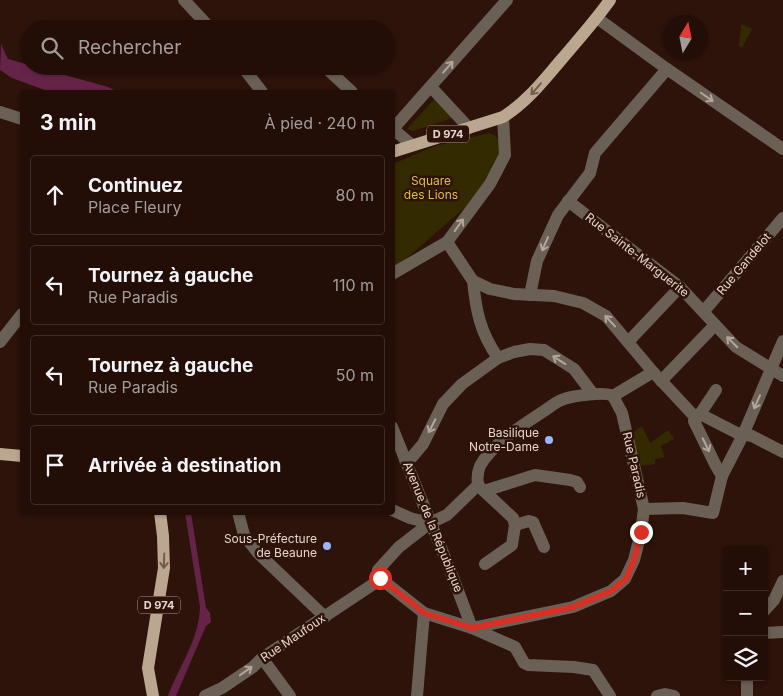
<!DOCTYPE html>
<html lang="fr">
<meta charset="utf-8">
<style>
:root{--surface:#220e07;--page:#2e1c15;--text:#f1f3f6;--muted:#a29c9b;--line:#3f2e28}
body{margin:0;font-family:Inter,sans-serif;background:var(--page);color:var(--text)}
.controls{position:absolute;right:15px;bottom:15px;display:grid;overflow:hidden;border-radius:5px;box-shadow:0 1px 4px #0004}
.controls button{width:45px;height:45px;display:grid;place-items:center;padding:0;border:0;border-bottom:1px solid var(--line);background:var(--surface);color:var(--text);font:25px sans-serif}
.compass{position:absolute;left:663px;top:15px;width:45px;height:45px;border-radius:50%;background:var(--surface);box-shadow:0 1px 4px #0004;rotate:10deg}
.stop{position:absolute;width:15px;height:15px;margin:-11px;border:4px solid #d93025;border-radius:50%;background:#fff}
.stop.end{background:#d93025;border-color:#fff;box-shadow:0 1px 5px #0008}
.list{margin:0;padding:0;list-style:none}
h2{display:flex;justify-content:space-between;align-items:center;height:65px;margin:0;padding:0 20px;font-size:21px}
h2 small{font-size:16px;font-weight:400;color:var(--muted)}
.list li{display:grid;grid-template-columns:32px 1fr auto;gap:15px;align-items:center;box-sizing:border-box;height:80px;margin:0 10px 10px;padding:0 10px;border:1px solid var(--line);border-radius:5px}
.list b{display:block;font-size:19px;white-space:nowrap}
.list p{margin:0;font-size:16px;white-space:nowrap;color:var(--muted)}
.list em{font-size:16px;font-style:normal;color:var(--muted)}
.icon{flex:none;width:28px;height:28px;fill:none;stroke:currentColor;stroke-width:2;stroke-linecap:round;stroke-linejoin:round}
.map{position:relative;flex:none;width:783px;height:696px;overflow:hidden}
.search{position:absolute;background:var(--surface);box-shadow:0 1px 4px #0004;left:20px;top:20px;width:375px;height:55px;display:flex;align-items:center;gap:12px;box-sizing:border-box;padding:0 18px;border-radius:28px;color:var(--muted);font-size:19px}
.panel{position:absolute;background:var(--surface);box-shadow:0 1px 4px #0004;left:20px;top:90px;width:375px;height:425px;border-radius:5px}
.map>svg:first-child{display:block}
.green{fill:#342a01}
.water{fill:#662348}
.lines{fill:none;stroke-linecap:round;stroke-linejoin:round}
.minor{stroke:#6a6055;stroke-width:12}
.major{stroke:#bba690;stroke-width:12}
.oneway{stroke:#b5a69d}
.oneway2{stroke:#745c4c}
.route{stroke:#d93025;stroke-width:6}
.poi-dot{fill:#9cb4fd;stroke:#2d1309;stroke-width:2}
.labels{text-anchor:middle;stroke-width:5;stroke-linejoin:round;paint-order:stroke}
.shield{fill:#2d1309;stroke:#af9a92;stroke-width:1}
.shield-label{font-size:11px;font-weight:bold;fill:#e7d4cd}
.park-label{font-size:12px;fill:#dcbf4d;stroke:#2d1309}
.street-label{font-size:12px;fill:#e7d4cd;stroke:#2d1309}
.poi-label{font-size:12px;fill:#e7d4cd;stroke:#2d1309;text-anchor:end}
</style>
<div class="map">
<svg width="783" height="696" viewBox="0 0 783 696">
<rect width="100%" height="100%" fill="#2d1309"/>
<g class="green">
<path d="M741 24 752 29 742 48 739 46Z"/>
<path d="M437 96 456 117 413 131 407 129Z"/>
<path d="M489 133 494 135 499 139 500 144 498 160 477 197 393 270V164L435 146Z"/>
<path d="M642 426 650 443 668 430 674 439 661 446 665 457 655 459V464L641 466 631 434Z"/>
</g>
<g class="water">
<path d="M1 44 8 59 108 87 118 92H50L12 78 0 70Z"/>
<path d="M185 513H191L206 608 210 613 211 622 206 626 176 696H168C179 666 199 640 200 607Z"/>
</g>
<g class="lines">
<g class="minor">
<path d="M184 0 211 29"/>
<path d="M597 18 667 69 783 149"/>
<path d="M242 66 262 92"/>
<path d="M324 66 352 92"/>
<path d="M431 87 469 128"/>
<path d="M0 112 22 119"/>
<path d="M393 129 412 145"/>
<path d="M392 130 507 0"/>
<path d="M568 201 680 287 736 347 783 376"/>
<path d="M447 242 473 281 490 289 514 294 554 296 583 303 606 316 653 372 696 418"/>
<path d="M392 274 447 242 490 184 505 155 503 117"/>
<path d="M473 281C476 311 480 332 498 358"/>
<path d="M530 295 537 261 558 215 590 173 595 153 667 69"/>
<path d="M704 311 783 218"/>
<path d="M0 342 22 314"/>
<path d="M628 342 680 287"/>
<path d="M661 381 715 325"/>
<path d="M613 396 653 372"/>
<path d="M700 414 716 390"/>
<path d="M392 427 454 580 472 628"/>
<path d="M405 460 412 457 423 444 443 404 462 384 498 358 514 352 530 349 544 350 574 369 593 394"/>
<path d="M722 476 716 466 694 421 700 414 737 433 752 436 783 452"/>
<path d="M478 485C477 478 477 473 480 466 492 444 524 424 544 411 550 407 557 401 564 399 573 396 605 391 613 396"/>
<path d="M478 485 484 491 535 475 570 480 577 482 580 487"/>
<path d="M484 491 513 518 515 525 512 545 485 564"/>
<path d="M644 509 683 508 713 513 722 476 743 435 783 341"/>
<path d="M392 510 410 518 430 523"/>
<path d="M238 512 244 535 258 553 325 617"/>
<path d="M515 525 529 521 533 522 544 547"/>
<path d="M381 579 424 613 472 628 515 647 524 663 528 665 574 667 593 670 610 696"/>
<path d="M381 579 378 570 399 547 430 523 447 515 478 485"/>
<path d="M764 611 774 600 783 581"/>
<path d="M472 628 573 607 611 591 625 579 634 560 641 532 644 509 622 413 613 396"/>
<path d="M764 633 783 632"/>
<path d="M262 658 290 696"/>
<path d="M747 677V696"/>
<path d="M205 696 222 688 253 667 262 658 381 579"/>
<path d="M417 696 424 613"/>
<path d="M657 696 665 694 674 696"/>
</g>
<g class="major">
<path d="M392 152 503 117C527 102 543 81 561 60 578 40 595 21 610 0"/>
<path d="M0 454 22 456"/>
<path d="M153 696 148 668 164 568 163 536 160 512"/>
</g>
</g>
<defs><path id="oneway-shaft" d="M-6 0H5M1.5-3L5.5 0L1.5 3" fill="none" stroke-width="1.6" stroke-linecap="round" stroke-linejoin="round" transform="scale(1.25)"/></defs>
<g class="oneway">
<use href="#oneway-shaft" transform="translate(448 67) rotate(-49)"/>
<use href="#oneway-shaft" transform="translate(707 97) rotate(35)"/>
<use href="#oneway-shaft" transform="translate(459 225) rotate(-54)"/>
<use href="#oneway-shaft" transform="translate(545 244) rotate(114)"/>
<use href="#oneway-shaft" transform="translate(610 321) rotate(-133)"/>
<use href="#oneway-shaft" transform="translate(732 342) rotate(-135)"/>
<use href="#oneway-shaft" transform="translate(559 360) rotate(-147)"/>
<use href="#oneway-shaft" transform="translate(757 402) rotate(114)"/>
<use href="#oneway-shaft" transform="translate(432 426) rotate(117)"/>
<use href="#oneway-shaft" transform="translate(706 445) rotate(64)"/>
<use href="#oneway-shaft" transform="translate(246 671) rotate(-35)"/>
</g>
<g class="oneway2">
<use href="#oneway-shaft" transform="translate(536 89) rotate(131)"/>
<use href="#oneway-shaft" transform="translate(164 561) rotate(92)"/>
</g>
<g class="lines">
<path class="route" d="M380 578 424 613 472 628 573 607 611 591 626 579 634 560 641 532"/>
</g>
<g class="poi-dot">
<circle cx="549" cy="440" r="5"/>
<circle cx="327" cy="546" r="5"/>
</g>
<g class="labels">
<g class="shield">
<rect x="427" y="125.5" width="42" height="17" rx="4"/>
<rect x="138" y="596.5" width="42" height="17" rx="4"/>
</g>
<g class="shield-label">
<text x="448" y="138">D 974</text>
<text x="159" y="609">D 974</text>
</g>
<g class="park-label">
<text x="431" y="185">Square<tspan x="431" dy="14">des Lions</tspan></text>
</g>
<g class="street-label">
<text transform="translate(637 255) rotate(38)" y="4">Rue Sainte-Marguerite</text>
<text transform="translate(744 264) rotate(-50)" y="4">Rue Gandelot</text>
<text transform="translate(634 465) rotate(77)" y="4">Rue Paradis</text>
<text transform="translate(433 527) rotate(68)" y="4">Avenue de la République</text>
<text transform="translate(293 638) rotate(-34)" y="4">Rue Maufoux</text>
</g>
<g class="poi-label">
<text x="539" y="437">Basilique<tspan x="539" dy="14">Notre-Dame</tspan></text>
<text x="317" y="543">Sous-Préfecture<tspan x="317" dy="14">de Beaune</tspan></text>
</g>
</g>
</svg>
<div class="controls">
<button>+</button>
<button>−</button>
<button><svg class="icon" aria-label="layers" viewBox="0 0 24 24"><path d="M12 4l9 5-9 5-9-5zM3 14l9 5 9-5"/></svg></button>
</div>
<svg class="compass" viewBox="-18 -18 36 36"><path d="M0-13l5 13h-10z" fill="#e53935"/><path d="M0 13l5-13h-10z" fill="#a29c9b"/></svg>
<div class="stop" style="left:380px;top:578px"></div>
<div class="stop end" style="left:641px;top:532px"></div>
<div class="search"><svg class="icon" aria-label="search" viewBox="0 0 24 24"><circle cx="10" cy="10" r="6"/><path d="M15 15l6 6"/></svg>Rechercher</div>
<section class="panel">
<h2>3 min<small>À pied · 240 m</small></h2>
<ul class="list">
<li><svg class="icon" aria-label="ahead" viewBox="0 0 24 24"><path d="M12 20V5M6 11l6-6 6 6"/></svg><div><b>Continuez</b><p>Place Fleury</p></div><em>80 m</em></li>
<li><svg class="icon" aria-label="left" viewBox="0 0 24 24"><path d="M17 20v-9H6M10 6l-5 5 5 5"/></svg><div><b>Tournez à gauche</b><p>Rue Paradis</p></div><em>110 m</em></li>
<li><svg class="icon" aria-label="left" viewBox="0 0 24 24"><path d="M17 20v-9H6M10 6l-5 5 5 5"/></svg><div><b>Tournez à gauche</b><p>Rue Paradis</p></div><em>50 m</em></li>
<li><svg class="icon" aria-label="arrive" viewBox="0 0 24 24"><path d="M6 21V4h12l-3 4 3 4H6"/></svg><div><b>Arrivée à destination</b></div></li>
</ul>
</section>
</div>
